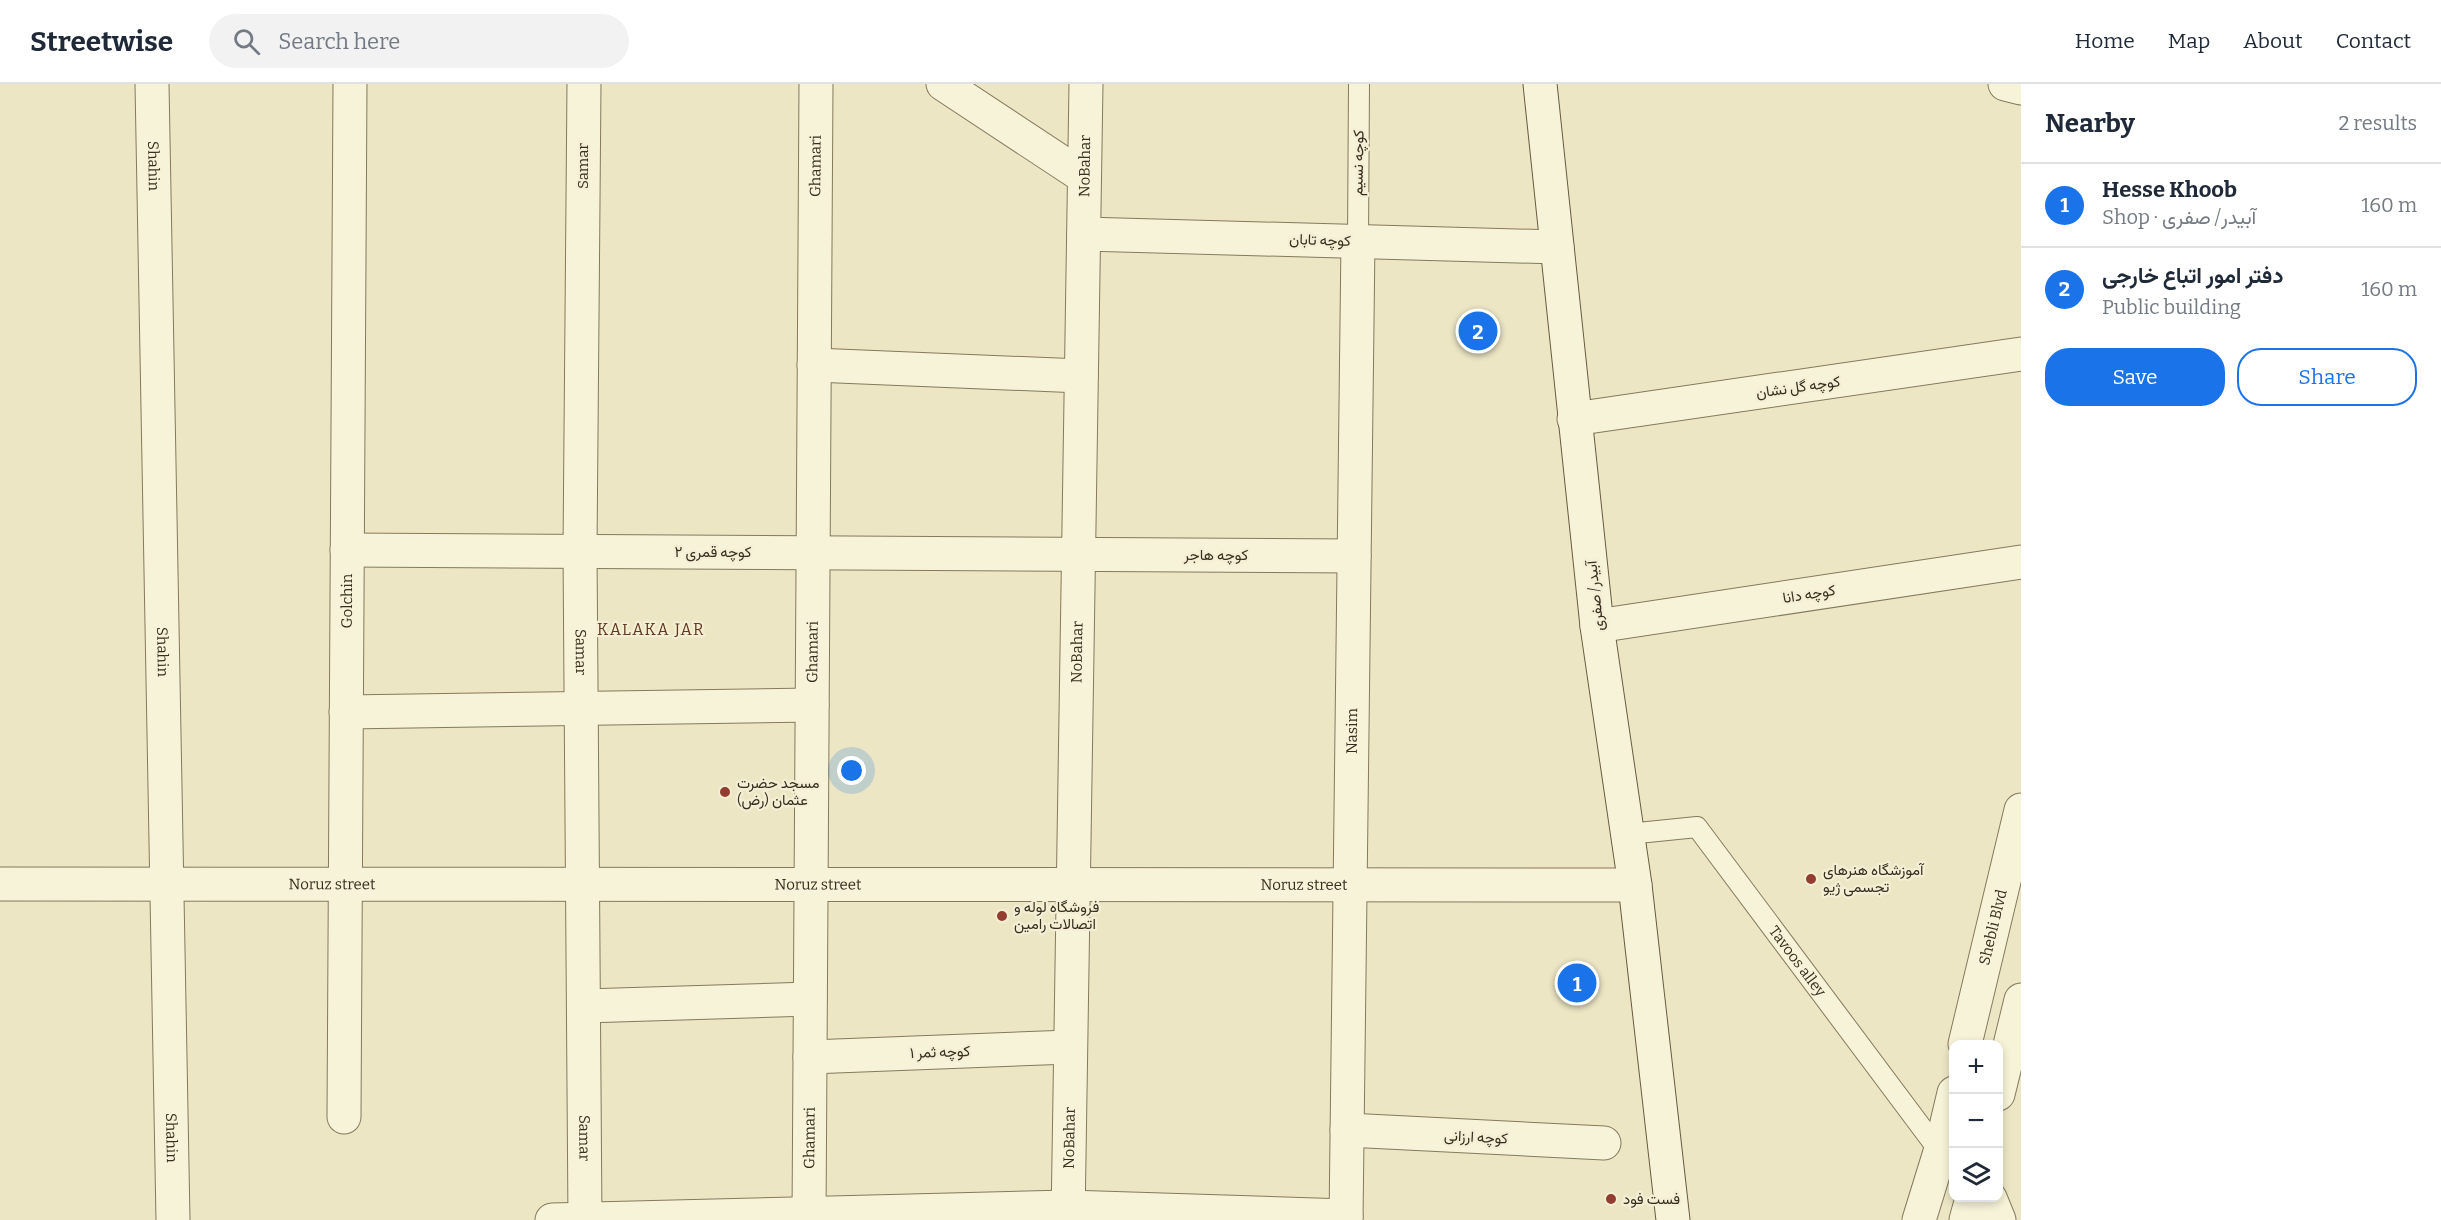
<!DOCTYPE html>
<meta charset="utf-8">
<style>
:root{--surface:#fff;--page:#f2f2f3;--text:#1f2937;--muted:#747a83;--line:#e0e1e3;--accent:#1a73e8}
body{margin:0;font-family:Bitter,Vazirmatn,serif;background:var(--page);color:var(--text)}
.controls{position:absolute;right:18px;bottom:18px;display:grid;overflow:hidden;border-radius:12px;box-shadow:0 3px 9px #0003}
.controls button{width:54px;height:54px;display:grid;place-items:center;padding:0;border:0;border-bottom:2px solid var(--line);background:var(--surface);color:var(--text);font:30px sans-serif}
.you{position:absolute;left:852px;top:687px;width:21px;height:21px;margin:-15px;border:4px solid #fff;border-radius:50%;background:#1a73e8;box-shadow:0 0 0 9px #1a73e833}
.badge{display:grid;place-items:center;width:39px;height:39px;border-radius:50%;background:var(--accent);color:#fff;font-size:20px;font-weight:700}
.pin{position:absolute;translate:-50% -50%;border:3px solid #fff;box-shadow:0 2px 6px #0006}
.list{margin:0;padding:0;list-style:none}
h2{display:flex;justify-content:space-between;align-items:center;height:78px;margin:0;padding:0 24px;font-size:26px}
h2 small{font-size:20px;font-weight:400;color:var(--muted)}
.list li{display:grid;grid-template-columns:39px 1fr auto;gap:18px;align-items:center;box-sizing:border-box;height:84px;padding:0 24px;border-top:2px solid var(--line)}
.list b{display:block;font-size:22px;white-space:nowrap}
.list p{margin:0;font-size:20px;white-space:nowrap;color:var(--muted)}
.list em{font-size:20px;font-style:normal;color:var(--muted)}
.actions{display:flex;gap:12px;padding:18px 24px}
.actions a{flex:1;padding:14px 0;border:2px solid var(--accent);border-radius:24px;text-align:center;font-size:21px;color:var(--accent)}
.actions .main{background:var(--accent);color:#fff}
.icon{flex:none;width:33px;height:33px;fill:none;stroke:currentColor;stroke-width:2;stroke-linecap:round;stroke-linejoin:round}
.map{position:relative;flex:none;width:2021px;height:1136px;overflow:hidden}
header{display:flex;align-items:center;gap:36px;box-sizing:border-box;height:84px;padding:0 30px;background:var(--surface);border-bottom:2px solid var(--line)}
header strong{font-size:28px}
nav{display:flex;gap:33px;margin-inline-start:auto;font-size:21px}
.search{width:420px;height:54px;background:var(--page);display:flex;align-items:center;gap:15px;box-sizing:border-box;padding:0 21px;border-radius:33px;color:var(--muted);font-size:22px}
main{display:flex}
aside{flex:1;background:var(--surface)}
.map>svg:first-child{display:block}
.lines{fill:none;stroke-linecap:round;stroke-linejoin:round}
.service-casing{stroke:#86795c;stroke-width:22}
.minor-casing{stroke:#86795c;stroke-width:35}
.tertiary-casing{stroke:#86795c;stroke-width:35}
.secondary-casing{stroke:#685a3f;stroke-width:35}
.service{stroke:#f7f3d8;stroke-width:20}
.minor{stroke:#f7f3d8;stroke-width:33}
.tertiary{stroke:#f7f3d8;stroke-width:33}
.secondary{stroke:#f7f3d8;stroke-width:33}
.poi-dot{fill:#923d2f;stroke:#f4efd4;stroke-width:2}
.labels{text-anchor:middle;stroke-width:4.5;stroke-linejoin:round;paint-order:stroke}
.street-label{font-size:15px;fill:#372e1f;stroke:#f4efd4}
.poi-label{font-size:15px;fill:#372e1f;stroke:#f4efd4;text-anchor:start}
.neighbourhood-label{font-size:16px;letter-spacing:1.5px;fill:#623821;stroke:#f4efd4}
</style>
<header>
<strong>Streetwise</strong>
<div class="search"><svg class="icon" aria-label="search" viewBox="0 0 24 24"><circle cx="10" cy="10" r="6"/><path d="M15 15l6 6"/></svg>Search here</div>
<nav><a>Home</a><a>Map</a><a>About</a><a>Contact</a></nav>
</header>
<main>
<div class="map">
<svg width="2021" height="1136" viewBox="0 0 2021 1136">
<rect width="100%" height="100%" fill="#ece6c5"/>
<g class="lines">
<defs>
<g id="service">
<path d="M1358 157 1359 0"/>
<path id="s1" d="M1628 750 1697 743 1940 1068"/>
</g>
<g id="minor">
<path id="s2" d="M152 0 173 1136"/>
<path id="s3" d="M584 0 580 467 585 1136"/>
<path d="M943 0 1084 93"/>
<path d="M2005 0 2021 4"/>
<path d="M1084 150 1557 163"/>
<path d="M814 281 1081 292"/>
<path d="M1574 335 2021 270"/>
<path d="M347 466 1354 472"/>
<path d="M1597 542 2021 478"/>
<path d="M346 628 812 621"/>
<path id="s4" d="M0 800 1635 801"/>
<path d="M584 922 810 915"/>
<path d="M810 973 1070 963"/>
<path id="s5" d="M344 1033 350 0"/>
<path d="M1347 1046 1604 1059"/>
<path d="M552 1136 1068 1123 1346 1132"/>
<path id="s6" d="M809 1136 816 0"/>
<path id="s7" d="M1068 1136 1086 0"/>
<path id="s8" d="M1346 1136 1358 157"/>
</g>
<g id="tertiary">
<path id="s9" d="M1965 960 2021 726"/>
<path d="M1998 1010 2021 916"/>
<path d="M1990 1114 1999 1136"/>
<path d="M1919 1136 1940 1068 1954 1009"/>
<path d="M1966 1136 1972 1114"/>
</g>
<path id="secondary" d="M1540 0 1597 542 1635 801 1673 1136"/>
</defs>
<use href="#service" class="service-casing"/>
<use href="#minor" class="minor-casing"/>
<use href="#tertiary" class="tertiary-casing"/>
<use href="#secondary" class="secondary-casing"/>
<use href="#service" class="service"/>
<use href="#minor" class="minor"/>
<use href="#tertiary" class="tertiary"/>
<use href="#secondary" class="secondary"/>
</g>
<g class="poi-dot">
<circle cx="725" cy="708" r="6"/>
<circle cx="1811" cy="795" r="6"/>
<circle cx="1002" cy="832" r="6"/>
<circle cx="1611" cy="1115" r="6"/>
</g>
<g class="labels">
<g class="street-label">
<text transform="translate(1358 79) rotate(-89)" y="5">کوچه نسیم</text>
<text dy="5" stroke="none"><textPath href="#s2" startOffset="82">Shahin</textPath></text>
<text transform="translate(583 82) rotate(-90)" y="5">Samar</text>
<text dy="5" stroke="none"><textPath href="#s6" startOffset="1054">Ghamari</textPath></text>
<text dy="5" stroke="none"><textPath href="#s7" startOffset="1054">NoBahar</textPath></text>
<text transform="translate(1320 156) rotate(2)" y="5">کوچه تابان</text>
<text transform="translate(1798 303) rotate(-8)" y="5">کوچه گل نشان</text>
<text x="713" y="473">کوچه قمری ۲</text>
<text x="1216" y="476">کوچه هاجر</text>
<text transform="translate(1809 510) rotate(-9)" y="5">کوچه دانا</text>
<text transform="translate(1595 512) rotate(-96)" y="5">آبیدر/ صفری</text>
<text dy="5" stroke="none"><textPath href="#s5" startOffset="516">Golchin</textPath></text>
<text dy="5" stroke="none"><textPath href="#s2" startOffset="568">Shahin</textPath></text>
<text dy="5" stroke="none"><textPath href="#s3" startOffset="568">Samar</textPath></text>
<text dy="5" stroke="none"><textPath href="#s6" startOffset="568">Ghamari</textPath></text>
<text dy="5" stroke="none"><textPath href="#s7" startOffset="568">NoBahar</textPath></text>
<text dy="5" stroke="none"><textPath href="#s8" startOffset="489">Nasim</textPath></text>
<text dy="5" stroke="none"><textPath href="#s4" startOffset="332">Noruz street</textPath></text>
<text dy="5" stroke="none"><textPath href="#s4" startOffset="818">Noruz street</textPath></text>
<text dy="5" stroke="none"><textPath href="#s4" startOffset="1304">Noruz street</textPath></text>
<text dy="5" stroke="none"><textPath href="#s9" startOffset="120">Shebli Blvd</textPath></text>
<text dy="5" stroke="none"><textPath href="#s1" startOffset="237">Tavoos alley</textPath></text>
<text transform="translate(940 968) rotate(-2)" y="5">کوچه ثمر ۱</text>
<text transform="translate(1476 1053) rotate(3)" y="5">کوچه ارزانی</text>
<text dy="5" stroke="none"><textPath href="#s2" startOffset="1054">Shahin</textPath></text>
<text dy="5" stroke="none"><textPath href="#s3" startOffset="1054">Samar</textPath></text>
<text dy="5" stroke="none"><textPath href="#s6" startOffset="82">Ghamari</textPath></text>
<text dy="5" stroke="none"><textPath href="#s7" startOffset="82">NoBahar</textPath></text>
</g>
<g class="poi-label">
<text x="737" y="704">مسجد حضرت<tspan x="737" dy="17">عثمان (رض)</tspan></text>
<text x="1823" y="791">آموزشگاە هنرهای<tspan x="1823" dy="17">تجسمی ژیو</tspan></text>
<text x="1014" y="828">فروشگاه لوله و<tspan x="1014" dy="17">اتصالات رامین</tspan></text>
<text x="1623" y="1120">فست فود</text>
</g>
<g class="neighbourhood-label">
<text x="651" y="551">KALAKA JAR</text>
</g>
</g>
</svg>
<div class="controls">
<button>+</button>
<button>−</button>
<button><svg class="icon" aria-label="layers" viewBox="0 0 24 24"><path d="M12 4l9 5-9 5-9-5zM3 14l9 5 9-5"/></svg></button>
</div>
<div class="you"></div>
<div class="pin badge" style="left:1577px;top:899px">1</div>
<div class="pin badge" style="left:1478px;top:247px">2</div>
</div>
<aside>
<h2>Nearby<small>2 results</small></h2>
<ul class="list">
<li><span class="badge">1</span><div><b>Hesse Khoob</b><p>Shop · آبیدر/ صفری</p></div><em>160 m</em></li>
<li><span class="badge">2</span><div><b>دفتر امور اتباع خارجی</b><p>Public building</p></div><em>160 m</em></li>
</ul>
<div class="actions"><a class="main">Save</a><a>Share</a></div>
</aside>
</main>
